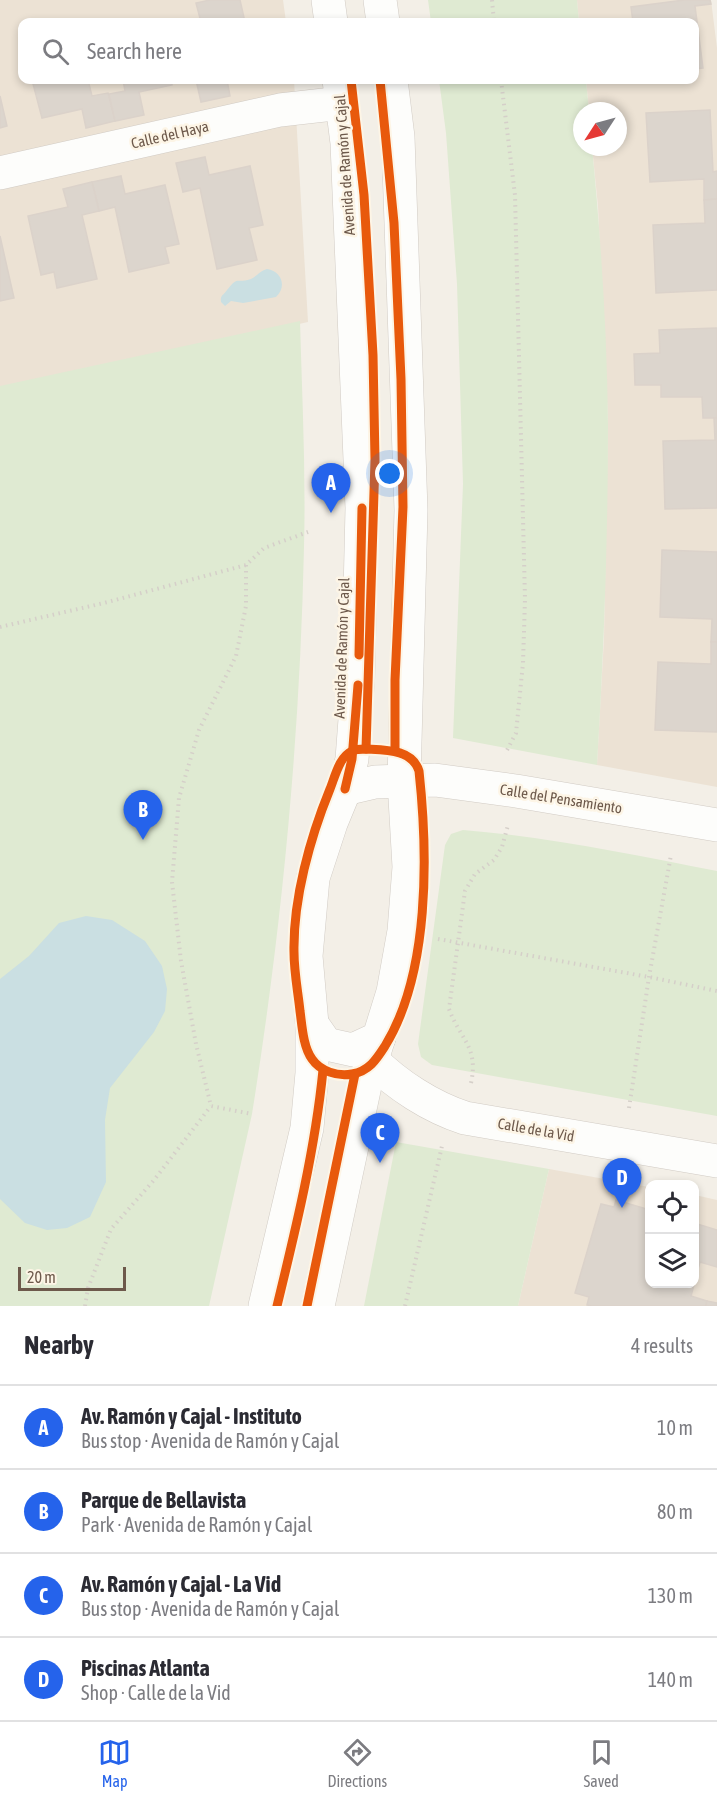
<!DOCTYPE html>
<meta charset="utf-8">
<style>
:root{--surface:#fff;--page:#f2f2f3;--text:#2b2b33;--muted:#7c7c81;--line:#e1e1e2;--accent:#2563eb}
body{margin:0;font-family:"Asap Condensed",sans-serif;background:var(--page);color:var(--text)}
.controls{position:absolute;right:18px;bottom:18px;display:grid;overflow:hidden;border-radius:12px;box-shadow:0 3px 9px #0003}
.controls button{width:54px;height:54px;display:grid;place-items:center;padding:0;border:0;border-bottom:2px solid var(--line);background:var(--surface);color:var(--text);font:30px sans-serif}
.compass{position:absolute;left:573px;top:102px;width:54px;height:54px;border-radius:50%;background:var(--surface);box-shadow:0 3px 9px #0003;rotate:234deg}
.scale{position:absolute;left:18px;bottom:15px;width:108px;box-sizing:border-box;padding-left:6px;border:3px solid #6d594b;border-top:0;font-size:16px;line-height:21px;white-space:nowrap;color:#6d594b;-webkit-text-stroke:4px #fdf5e6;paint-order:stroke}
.you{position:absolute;left:390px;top:474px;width:21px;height:21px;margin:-15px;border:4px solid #fff;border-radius:50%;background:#1a73e8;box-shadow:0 0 0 9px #1a73e833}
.badge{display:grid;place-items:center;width:39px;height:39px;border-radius:50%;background:var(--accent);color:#fff;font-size:20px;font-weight:700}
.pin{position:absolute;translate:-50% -50px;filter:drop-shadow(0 2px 3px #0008)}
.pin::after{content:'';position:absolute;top:32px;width:21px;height:18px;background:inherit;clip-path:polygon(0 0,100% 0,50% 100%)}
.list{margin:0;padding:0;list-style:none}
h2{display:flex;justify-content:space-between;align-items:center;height:78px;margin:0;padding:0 24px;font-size:26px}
h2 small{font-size:20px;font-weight:400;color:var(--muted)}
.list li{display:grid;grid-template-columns:39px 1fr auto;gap:18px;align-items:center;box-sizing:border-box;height:84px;padding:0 24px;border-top:2px solid var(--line)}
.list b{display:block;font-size:22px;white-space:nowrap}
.list p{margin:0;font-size:20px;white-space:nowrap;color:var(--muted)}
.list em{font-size:20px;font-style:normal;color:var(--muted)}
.icon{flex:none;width:33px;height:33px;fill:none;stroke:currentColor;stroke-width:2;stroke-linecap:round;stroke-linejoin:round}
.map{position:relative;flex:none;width:717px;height:1306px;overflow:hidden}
.search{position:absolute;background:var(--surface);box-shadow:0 3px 9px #0003;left:18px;right:18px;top:18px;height:66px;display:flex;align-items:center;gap:15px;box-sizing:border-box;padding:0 21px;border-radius:12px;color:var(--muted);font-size:22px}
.sheet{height:414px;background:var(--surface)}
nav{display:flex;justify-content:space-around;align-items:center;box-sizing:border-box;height:84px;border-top:2px solid var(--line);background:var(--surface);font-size:16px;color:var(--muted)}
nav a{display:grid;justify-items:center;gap:3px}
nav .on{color:var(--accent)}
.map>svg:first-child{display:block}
.residential{fill:#ece2d4}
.green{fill:#dfead2}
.water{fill:#cadfe2}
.building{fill:#dcd5cd;stroke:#dbd2ca;stroke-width:1.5}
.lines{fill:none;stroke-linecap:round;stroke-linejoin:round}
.minor-casing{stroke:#d1cbc4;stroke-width:34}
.path{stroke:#d5cfc9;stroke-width:4;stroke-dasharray:1.5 4.5;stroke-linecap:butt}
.minor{stroke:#fdfdfb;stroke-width:33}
.cycleway-casing{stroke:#fdf5e6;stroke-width:13}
.cycleway{stroke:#e8590c;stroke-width:9}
.labels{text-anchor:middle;stroke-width:5;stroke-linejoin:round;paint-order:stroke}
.street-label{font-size:15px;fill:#6d594b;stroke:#fdf5e6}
</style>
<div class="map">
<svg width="717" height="1306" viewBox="0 0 717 1306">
<rect width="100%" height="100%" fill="#f3efe7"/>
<g class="residential">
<path d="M0 0H283L286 22H22V80H294L308 322 0 391Z"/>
<path d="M577 0H711L717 48V787L597 765 604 638 608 421 598 206 592 147H618V111H589L586 80H694V22H579Z"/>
<path d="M549 1169 649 1187 650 1284H694L695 1195 717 1200V1306H518Z"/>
</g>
<g class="green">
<path d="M428 0H577L579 22H431Z"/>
<path d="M439 80H586L589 111H582V147H592C601 239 607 332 608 424 608 538 604 651 597 765L453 738 463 484 457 284 446 133Z"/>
<path d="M300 321C302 396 306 472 304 547 300 737 282 927 252 1114L209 1306H0V386Z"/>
<path d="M463 830C549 837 633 855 717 871V1116L432 1065 421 1057 418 1044 445 845 451 834Z"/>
<path d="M396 1142 549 1169 518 1306H364Z"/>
</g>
<g class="water">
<path d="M267 269C282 271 287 287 276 297L243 303 231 301 225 306 221 302C220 295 223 296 227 290 239 275 235 284 251 279 257 276 260 271 267 269Z"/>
<path d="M86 916 112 920 145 941 162 966 167 989 165 1011 154 1032 110 1088 105 1120 106 1182 90 1217 67 1228 47 1230 25 1223 0 1199V979L29 956 59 923Z"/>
</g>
<g class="building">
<path d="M210 0H240L245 22H201L196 3Z"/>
<path d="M684 0H710L711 4 695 6 703 68 694 69V22H633L631 7Z"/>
<path d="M32 80H88L92 96 108 93 115 121 86 128 82 109 42 118Z"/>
<path d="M123 80H171L172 85 139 92 144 115 115 121 109 94 125 91Z"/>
<path d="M196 80H227L230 96 201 102Z"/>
<path d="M0 96 7 126 0 128Z"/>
<path d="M710 110 713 172 717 171V199L704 200V179L650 182 646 113Z"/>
<path d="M205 157 209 175 250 166 263 225 249 228 257 260 217 269 200 188 183 192 176 163Z"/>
<path d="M121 176 125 194 165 185 179 244 165 247 169 263 129 272 115 207 99 211 92 182Z"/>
<path d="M92 182 99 211 82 215 97 279 57 288 54 272 41 275 28 216 68 207 63 189Z"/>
<path d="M717 199V290L656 293 653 225 705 223 704 200Z"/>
<path d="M0 236 14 298 0 301Z"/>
<path d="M717 328V418H703L702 397H661V385H635L634 354 660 353 659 330Z"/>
<path d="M714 418H717V508L665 509 663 441 715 440Z"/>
<path d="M662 550 717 552V642H711L712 619 660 617Z"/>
<path d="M711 642H717V732L655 730 658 662 711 664Z"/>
<path d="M616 1200 650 1210V1284L694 1285 691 1296 707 1301 706 1306H592L587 1305 589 1297 575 1293 601 1204 614 1207Z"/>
<path d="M694 1223 717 1230V1267L700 1262 697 1273H694Z"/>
<path d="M707 1301 717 1303V1306H706Z"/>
</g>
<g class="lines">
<defs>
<g id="minor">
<path d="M328 0 331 22"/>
<path d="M380 0 383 22"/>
<path d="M0 173 280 110 342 103"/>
<path d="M345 789 375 782 435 780 516 791 717 825"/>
<path d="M312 1024 326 1044 353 1050 379 1038"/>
<path d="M372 1060C397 1085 431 1107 465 1118L717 1161"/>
<path d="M265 1306 307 1128 312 1073V1024L306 956 313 878 331 823 345 789 352 759 358 680 362 508 347 143 339 80"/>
<path d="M318 1306 367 1076 393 992 404 931 409 867 404 781 411 510 398 137 391 80"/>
</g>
</defs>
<use href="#minor" class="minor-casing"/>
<g class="path">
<path d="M492 0 494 22"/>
<path d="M501 80 515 195 525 599 523 663 516 733 505 754"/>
<path d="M246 565V606L236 656 199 730 179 798 172 882 181 961 196 1044 211 1106 252 1114"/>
<path d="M0 627 104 603 246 565 264 548 308 532"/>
<path d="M438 939 649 977 717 991"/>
<path d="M471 1083C479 1047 460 1039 449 1009L465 891 475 874 494 860 502 847 508 825"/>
<path d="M629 1108 649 977 671 855"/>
<path d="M85 1306 88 1288 111 1229 154 1180 211 1106"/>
<path d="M405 1306 442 1146"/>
</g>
<use href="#minor" class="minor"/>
<defs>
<g id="cycleway">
<path d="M351 80 364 195 373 355 375 460 366 749"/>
<path d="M380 80 394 223 401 379 403 507 395 680V751"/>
<path d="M359 655 362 508"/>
<path d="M366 749C385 750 412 749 419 771 428 854 430 973 385 1046 376 1060 369 1071 352 1074 338 1077 320 1071 312 1059 303 1047 302 1025 300 1011 298 992 294 972 294 952 293 899 310 838 330 789 335 777 339 757 352 751 356 749 362 749 366 749Z"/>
<path d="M345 789 352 759 358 685"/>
<path d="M277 1306C296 1228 315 1150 323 1070"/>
<path d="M307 1306 355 1074"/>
</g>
</defs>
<use href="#cycleway" class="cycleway-casing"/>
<use href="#cycleway" class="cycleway"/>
</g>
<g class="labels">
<g class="street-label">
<text transform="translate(170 135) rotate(-13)" y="5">Calle del Haya</text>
<text transform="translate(345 165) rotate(-94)" y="5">Avenida de Ramón y Cajal</text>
<text transform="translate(342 648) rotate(-88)" y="5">Avenida de Ramón y Cajal</text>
<text transform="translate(561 799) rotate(9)" y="5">Calle del Pensamiento</text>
<text transform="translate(536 1130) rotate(10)" y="5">Calle de la Vid</text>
</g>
</g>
</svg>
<div class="controls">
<button><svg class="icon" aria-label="locate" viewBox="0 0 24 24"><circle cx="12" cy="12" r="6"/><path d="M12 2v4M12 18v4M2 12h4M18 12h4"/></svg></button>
<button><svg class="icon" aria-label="layers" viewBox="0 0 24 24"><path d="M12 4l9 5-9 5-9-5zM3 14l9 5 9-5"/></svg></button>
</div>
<svg class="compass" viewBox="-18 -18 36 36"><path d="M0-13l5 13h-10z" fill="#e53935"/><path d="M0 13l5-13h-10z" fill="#7c7c81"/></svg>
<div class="scale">20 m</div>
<div class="you"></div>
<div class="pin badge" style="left:331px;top:513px">A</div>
<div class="pin badge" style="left:143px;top:840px">B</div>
<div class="pin badge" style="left:380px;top:1163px">C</div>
<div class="pin badge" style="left:622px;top:1208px">D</div>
<div class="search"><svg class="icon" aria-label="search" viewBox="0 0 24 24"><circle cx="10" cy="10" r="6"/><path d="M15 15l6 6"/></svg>Search here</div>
</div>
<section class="sheet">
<h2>Nearby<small>4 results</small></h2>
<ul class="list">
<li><span class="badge">A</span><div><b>Av. Ramón y Cajal - Instituto</b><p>Bus stop · Avenida de Ramón y Cajal</p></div><em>10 m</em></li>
<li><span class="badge">B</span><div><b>Parque de Bellavista</b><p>Park · Avenida de Ramón y Cajal</p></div><em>80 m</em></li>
<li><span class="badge">C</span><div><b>Av. Ramón y Cajal - La Vid</b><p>Bus stop · Avenida de Ramón y Cajal</p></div><em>130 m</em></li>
<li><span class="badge">D</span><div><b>Piscinas Atlanta</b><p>Shop · Calle de la Vid</p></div><em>140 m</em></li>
</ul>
</section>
<nav>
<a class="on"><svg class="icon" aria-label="map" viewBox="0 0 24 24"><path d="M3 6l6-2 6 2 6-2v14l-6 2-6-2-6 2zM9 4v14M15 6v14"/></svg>Map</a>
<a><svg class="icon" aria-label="directions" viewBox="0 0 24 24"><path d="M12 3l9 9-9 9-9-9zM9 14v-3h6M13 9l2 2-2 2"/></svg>Directions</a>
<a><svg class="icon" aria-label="saved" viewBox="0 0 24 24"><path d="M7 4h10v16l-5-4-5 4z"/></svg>Saved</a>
</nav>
